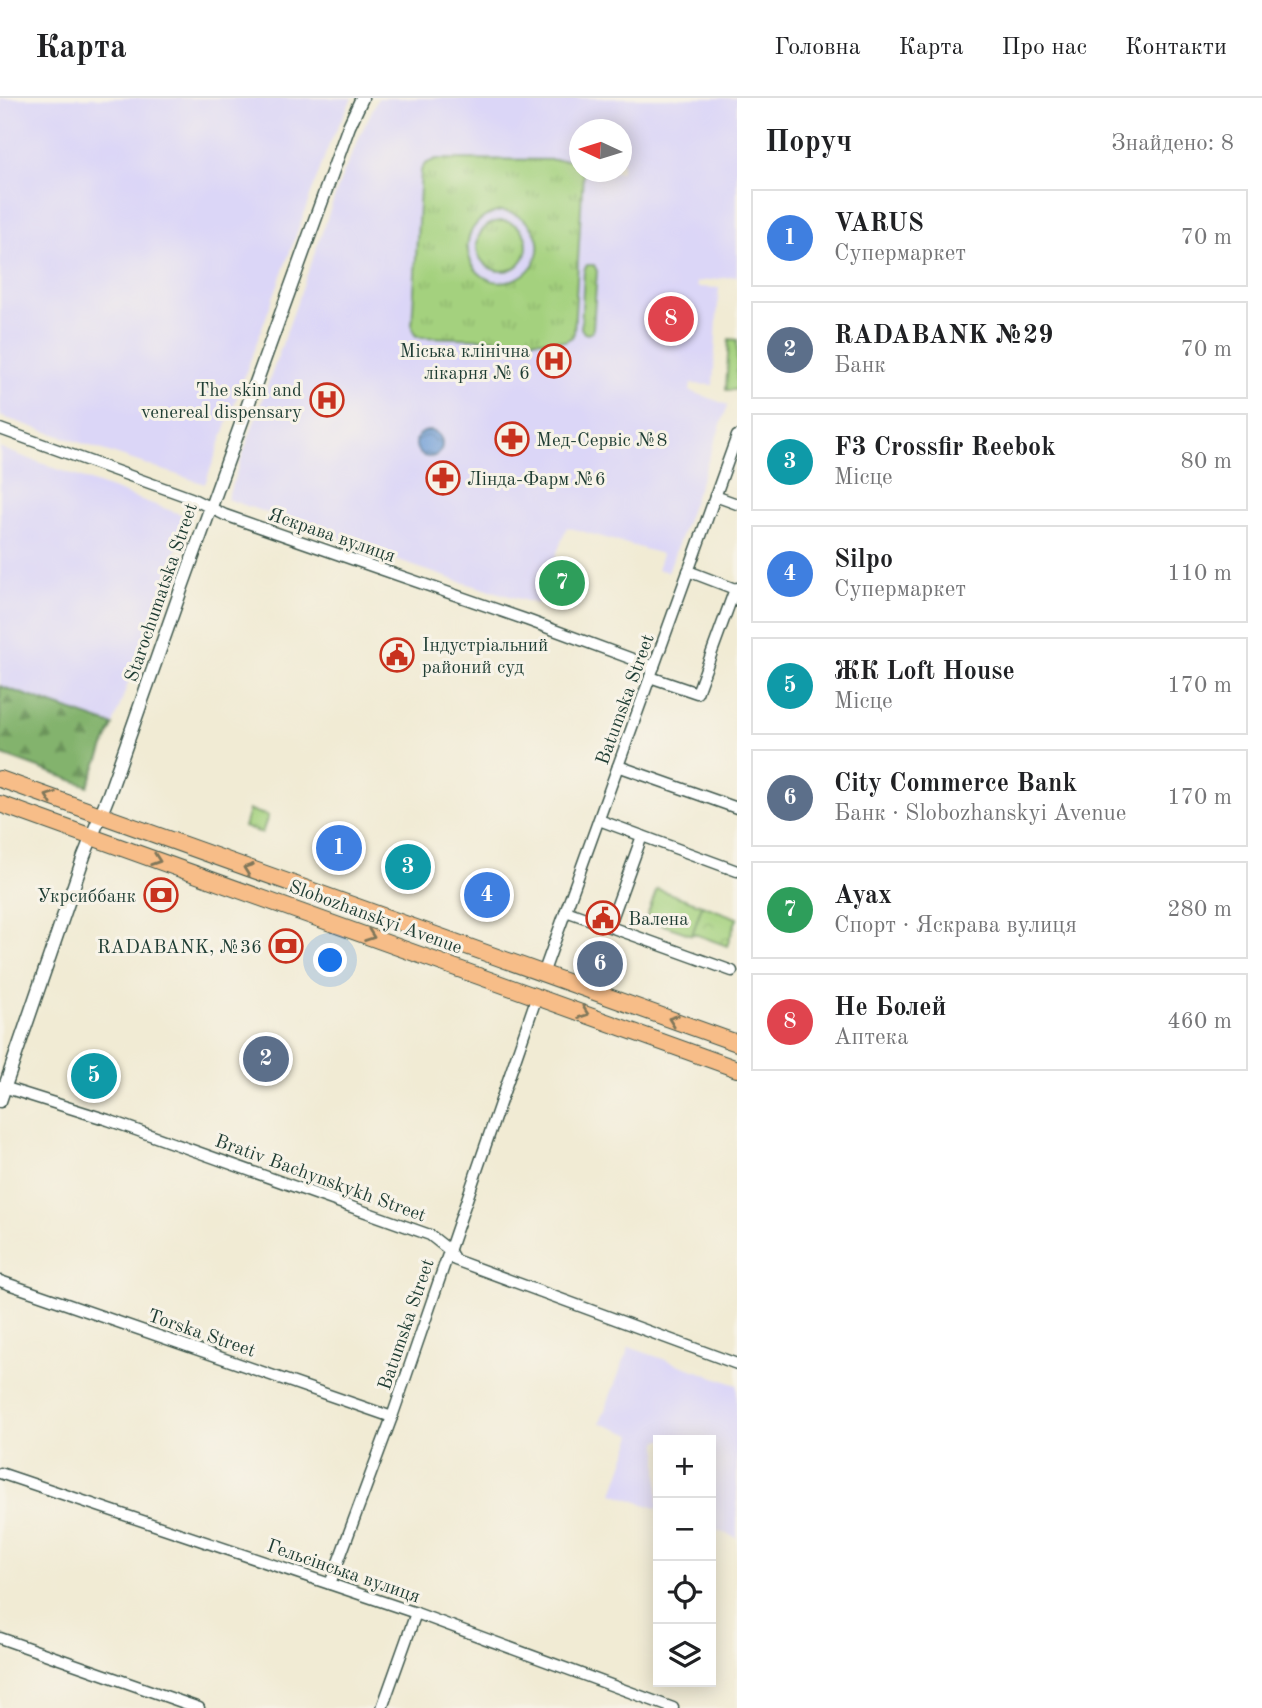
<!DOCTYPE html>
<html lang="uk">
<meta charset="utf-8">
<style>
:root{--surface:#fff;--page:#f6f6f6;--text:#202124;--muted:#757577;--line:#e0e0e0;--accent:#111827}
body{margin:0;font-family:"Old Standard TT",serif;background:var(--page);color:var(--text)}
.controls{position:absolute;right:21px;bottom:21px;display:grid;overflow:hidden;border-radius:0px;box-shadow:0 4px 18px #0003}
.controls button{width:63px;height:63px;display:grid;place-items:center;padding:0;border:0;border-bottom:2px solid var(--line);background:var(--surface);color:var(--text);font:35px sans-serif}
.compass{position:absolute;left:569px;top:21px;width:63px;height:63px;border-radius:50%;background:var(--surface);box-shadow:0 4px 18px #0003;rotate:274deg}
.you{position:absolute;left:331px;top:863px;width:24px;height:24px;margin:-18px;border:5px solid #fff;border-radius:50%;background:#1a73e8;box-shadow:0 0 0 10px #1a73e833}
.badge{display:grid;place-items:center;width:46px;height:46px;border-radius:50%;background:var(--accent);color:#fff;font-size:23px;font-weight:700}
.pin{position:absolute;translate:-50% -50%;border:4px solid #fff;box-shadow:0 2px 7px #0006}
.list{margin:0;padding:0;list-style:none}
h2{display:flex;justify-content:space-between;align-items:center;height:91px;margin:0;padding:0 28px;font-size:30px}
h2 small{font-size:23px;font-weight:400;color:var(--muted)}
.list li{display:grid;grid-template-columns:46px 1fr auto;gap:21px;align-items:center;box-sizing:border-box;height:98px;margin:0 14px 14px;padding:0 14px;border:2px solid var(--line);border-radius:0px}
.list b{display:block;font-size:26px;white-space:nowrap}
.list p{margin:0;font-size:23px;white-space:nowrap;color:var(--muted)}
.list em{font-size:23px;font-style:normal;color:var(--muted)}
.icon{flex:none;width:38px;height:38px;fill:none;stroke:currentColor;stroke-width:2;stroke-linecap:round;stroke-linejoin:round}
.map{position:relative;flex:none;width:737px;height:1610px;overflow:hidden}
header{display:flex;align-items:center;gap:42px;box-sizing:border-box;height:98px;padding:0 35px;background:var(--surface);border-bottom:2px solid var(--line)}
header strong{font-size:33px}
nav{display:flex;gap:38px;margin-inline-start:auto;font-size:24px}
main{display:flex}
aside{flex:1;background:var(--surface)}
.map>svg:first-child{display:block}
.built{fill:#dbd6f7;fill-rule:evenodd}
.grass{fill:url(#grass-tufts);stroke:#628759;stroke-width:2;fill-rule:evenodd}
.forest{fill:url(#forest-firs);stroke:#517850;stroke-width:2}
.park{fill:url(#park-crowns);stroke:#628759;stroke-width:2}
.pitch{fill:#a4d17e;stroke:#628759;stroke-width:2}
.water{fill:url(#water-waves);stroke:#476d86;stroke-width:2}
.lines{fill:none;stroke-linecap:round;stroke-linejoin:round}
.minor-casing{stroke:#3e574c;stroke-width:13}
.tertiary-casing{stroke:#3e574c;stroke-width:15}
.primary-casing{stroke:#3e574c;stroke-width:18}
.minor{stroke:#fff;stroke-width:10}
.tertiary{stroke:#fff;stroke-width:12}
.primary{stroke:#f7bd88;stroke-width:16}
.oneway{stroke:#80775a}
.labels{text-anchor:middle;stroke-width:6;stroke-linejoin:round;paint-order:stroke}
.poi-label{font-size:19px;fill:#1f3d34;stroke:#f7f3e8;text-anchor:end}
.street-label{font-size:19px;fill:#1f3d34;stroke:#f7f3e8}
</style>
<header>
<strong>Карта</strong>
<nav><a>Головна</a><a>Карта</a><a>Про нас</a><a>Контакти</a></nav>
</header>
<main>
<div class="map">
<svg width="737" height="1610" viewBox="0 0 737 1610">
<defs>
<pattern id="grass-tufts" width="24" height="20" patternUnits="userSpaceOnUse" patternTransform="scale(1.75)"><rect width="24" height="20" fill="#a4d17e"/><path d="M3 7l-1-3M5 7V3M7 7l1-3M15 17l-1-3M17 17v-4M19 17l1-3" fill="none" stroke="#8db46e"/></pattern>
<pattern id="forest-firs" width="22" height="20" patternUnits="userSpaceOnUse" patternTransform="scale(1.75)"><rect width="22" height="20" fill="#83b36d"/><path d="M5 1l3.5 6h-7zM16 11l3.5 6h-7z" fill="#6b935a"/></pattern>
<pattern id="park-crowns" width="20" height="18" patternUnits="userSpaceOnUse" patternTransform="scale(1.75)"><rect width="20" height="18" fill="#a4d17e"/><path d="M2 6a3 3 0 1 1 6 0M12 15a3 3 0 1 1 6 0" fill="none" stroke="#8db46e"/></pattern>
<pattern id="water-waves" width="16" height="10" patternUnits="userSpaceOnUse" patternTransform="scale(1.75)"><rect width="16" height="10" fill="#6f9dd7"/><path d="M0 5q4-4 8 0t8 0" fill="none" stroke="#5b81af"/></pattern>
</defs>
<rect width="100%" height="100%" fill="#f7f3e8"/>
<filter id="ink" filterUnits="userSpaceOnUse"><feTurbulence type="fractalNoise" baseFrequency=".0143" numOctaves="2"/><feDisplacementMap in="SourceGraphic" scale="14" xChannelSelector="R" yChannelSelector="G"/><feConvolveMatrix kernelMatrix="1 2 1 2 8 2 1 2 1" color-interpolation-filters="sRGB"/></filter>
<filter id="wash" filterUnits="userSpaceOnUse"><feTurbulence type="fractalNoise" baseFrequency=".00686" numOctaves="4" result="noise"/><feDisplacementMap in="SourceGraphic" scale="28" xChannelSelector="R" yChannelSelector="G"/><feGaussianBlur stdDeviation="1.57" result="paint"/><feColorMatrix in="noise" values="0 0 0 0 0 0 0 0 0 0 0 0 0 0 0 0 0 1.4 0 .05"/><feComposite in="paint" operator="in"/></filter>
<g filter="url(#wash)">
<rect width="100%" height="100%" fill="#f1ebd4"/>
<g class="built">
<path d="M0 0H352L329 47 205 386 0 318Z"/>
<path d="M378 0H737V178L697 184V189L719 190 713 287 691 286 690 293 728 307 668 474 657 471 662 456 567 429 537 506 458 483 381 457V455L227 401 341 81 362 33ZM580 32H622V74H580Z"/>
<path d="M0 350 188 419 113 627 0 588Z"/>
<path d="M629 1249 737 1287V1440L711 1430V1342H658V1411L613 1395 633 1337 600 1325Z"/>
</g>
<g class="grass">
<path d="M436 61 575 62 579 64 580 74H583L574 235 572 239 565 243 420 239C414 238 413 234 412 228L421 72 425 66ZM501 113C528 116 548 140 533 167 528 174 520 180 512 182 466 195 446 124 501 113Z"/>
<circle cx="502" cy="148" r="25"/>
<path d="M587 167H594L597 173 593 230 592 234 588 236 584 235 581 230 584 172Z"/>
<path d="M729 241 737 242V288L736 292H726Z"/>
</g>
<path class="forest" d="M0 588 113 627 88 688 0 656Z"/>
<g class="park">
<path d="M249 712 268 718 262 735 244 729Z"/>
<path d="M702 807 737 820 727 848 692 835Z"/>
</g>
<path class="pitch" d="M657 791 702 807 692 837 646 821Z"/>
<circle class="water" cx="429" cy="346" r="13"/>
</g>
<g filter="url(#ink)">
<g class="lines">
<defs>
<g id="minor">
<path d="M0 331 191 400 225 417 527 522 654 569"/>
<path d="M715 398 737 406"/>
<path d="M688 473 735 491"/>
<path d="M650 579 697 595 735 491 737 490"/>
<path d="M618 668 737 710"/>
<path d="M599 722 737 773"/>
<path d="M566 813 732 873"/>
<path d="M609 829 642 738"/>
<path d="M543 876 737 338"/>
<path d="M0 988 108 1022 430 1137 449 1152 455 1162 737 1266"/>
<path d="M0 1183 392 1319"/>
<path d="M0 1375 416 1515 673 1610"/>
<path d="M330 1486 392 1319 537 898"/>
<path d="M0 1540 199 1610"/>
<path d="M382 1610 416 1515"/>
</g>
<path id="tertiary" d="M0 1003 84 758 109 696 183 486 349 28 362 0"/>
<g id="primary">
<path d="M0 681 737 945"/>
<path d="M0 706 737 971"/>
</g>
</defs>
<use href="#minor" class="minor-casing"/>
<use href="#tertiary" class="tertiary-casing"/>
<use href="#primary" class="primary-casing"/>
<use href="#minor" class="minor"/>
<use href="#tertiary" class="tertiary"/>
<use href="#primary" class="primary"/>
</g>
<defs><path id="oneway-chevron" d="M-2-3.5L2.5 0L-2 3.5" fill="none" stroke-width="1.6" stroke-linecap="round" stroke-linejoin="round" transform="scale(1.75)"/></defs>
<g class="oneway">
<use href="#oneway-chevron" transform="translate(50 699) rotate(-160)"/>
<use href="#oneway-chevron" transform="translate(156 762) rotate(19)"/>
<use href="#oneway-chevron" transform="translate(248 771) rotate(-160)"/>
<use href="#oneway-chevron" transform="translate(370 838) rotate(20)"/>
<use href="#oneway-chevron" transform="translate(584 915) rotate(20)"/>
<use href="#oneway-chevron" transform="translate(673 922) rotate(-160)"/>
</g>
</g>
<defs>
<symbol id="hospital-ring" viewBox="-11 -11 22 22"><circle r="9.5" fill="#f7f3e8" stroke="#c8321e" stroke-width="1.5"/><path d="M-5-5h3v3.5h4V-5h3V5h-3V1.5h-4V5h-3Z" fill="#c8321e"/></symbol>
<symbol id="pharmacy-ring" viewBox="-11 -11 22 22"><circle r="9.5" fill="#f7f3e8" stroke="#c8321e" stroke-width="1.5"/><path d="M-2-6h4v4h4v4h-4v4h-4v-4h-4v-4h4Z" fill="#c8321e"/></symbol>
<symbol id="civic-ring" viewBox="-11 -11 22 22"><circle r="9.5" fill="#f7f3e8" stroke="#c8321e" stroke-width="1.5"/><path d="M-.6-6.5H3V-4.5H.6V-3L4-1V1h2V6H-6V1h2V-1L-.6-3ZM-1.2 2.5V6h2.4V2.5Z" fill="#c8321e"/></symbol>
<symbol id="bank-ring" viewBox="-11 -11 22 22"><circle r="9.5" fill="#f7f3e8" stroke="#c8321e" stroke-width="1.5"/><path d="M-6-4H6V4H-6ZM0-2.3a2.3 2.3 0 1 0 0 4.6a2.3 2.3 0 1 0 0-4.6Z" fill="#c8321e"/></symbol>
</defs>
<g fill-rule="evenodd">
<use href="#hospital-ring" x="535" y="244" width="38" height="38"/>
<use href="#hospital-ring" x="308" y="283" width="38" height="38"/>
<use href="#pharmacy-ring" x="493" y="322" width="38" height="38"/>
<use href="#pharmacy-ring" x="424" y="361" width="38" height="38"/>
<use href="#civic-ring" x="378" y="538" width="38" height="38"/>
<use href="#bank-ring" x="142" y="778" width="38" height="38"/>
<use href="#civic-ring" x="584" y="801" width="38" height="38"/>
<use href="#bank-ring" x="267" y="829" width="38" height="38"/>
</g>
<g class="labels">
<g class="poi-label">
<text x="530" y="259">Міська клінічна<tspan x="530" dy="22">лікарня № 6</tspan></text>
<text x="302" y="298">The skin and<tspan x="302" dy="22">venereal dispensary</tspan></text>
<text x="536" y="348" text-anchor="start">Мед-Сервіс №8</text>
<text x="467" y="387" text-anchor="start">Лінда-Фарм №6</text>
<text x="422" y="553" text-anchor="start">Індустріальний<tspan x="422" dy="22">районий суд</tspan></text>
<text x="136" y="804">Укрсиббанк</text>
<text x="628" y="827" text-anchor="start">Валена</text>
<text x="262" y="855">RADABANK, №36</text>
</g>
<g class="street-label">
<text transform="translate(332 436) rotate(19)" y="7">Яскрава вулиця</text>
<text transform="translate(160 494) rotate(-71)" y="7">Starochumatska Street</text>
<text transform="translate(624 601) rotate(-70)" y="7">Batumska Street</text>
<text transform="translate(376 818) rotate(20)" y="7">Slobozhanskyi Avenue</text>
<text transform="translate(321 1079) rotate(20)" y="7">Brativ Bachynskykh Street</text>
<text transform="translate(405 1226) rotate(-71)" y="7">Batumska Street</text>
<text transform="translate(202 1234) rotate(19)" y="7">Torska Street</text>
<text transform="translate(344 1472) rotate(19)" y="7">Гельсінська вулиця</text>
</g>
</g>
</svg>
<div class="controls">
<button>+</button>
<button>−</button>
<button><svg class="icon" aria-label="locate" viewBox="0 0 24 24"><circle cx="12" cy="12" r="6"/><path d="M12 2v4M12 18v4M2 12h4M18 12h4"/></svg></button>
<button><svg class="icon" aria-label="layers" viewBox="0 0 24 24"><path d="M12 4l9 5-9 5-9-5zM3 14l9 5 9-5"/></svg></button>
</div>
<svg class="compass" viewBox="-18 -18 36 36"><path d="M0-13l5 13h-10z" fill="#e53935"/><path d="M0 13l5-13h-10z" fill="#757577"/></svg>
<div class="you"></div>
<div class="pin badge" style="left:339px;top:750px;background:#3f7fe0">1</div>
<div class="pin badge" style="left:266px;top:961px;background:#5c6f8a">2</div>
<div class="pin badge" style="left:408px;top:769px;background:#0f9aa8">3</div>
<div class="pin badge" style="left:487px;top:797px;background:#3f7fe0">4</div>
<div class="pin badge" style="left:94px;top:978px;background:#0f9aa8">5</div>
<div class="pin badge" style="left:600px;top:866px;background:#5c6f8a">6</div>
<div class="pin badge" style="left:562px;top:485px;background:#2e9e5b">7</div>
<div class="pin badge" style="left:671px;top:221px;background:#e0444e">8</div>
</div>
<aside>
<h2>Поруч<small>Знайдено: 8</small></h2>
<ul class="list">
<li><span class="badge" style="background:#3f7fe0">1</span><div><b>VARUS</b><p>Супермаркет</p></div><em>70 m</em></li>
<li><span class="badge" style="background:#5c6f8a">2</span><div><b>RADABANK №29</b><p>Банк</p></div><em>70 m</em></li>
<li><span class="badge" style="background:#0f9aa8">3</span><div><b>F3 Crossfir Reebok</b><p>Місце</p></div><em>80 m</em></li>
<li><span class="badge" style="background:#3f7fe0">4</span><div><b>Silpo</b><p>Супермаркет</p></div><em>110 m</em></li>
<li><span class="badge" style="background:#0f9aa8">5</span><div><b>ЖК Loft House</b><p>Місце</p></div><em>170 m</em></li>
<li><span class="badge" style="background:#5c6f8a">6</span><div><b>City Commerce Bank</b><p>Банк · Slobozhanskyi Avenue</p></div><em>170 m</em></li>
<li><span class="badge" style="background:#2e9e5b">7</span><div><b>Ayax</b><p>Спорт · Яскрава вулиця</p></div><em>280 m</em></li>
<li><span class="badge" style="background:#e0444e">8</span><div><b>Не Болей</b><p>Аптека</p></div><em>460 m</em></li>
</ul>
</aside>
</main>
